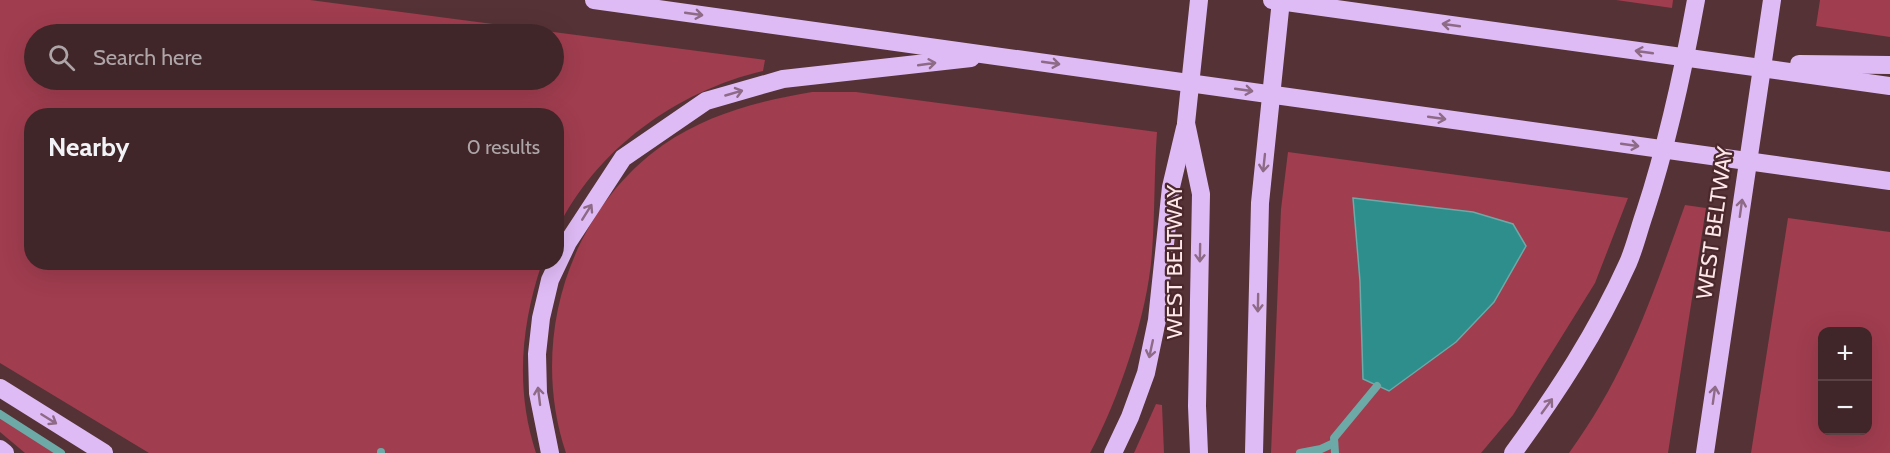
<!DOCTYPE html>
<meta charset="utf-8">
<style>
:root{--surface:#402628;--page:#472e30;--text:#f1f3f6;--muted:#aea5a8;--line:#594345}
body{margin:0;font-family:Cabin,sans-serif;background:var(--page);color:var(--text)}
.controls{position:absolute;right:18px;bottom:18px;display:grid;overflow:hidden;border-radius:12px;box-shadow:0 6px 24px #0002}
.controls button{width:54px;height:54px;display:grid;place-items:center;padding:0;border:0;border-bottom:2px solid var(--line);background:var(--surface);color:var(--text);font:30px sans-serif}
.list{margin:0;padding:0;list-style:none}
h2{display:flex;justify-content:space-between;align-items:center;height:78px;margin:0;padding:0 24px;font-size:26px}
h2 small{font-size:20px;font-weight:400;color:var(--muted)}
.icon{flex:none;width:33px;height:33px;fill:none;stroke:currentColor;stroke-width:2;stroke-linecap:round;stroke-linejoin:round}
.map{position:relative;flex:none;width:1890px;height:453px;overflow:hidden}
.search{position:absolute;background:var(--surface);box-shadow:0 6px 24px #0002;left:24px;top:24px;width:540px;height:66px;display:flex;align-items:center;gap:15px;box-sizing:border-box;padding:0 21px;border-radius:33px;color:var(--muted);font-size:22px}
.panel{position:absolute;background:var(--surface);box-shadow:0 6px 24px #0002;left:24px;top:108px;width:540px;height:162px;border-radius:24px}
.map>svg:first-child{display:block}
.green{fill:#a03d4f;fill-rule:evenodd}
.water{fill:#2d8e8b;stroke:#6ca9a7;stroke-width:1.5}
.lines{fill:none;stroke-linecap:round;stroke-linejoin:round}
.stream{stroke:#6ca9a7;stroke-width:8}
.motorway{stroke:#dfbbf5;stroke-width:18}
.oneway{stroke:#8d6a86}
.labels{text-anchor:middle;stroke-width:4.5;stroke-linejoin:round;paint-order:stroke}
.street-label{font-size:22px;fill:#fee7e9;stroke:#4a282c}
</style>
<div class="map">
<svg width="1890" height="453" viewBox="0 0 1890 453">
<rect width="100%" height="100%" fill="#553236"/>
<g class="green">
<path d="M0 0H310L765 60 763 71C677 91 596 149 557 230L556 116H32V262L542 263C521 325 515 389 536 453H149L0 363ZM34 34H554V80H34Z"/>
<path d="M1616 0H1673L1672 8Z"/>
<path d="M1820 0H1890V37L1816 26Z"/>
<path d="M812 92H856L1157 132C1154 172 1155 212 1152 252 1148 313 1119 399 1090 453H566C529 343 567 213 663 145 708 114 759 101 812 92Z"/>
<path d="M1288 152 1628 198 1595 283 1513 415 1481 453H1271L1281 209ZM1353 198 1494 302 1456 342 1389 391 1360 281Z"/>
<path d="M1685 205 1706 208 1668 453H1569C1627 373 1652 297 1685 205Z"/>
<path d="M1788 218 1890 232V453H1751ZM1822 332H1868V430H1822Z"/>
<path d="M1156 404 1162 405 1164 453H1134Z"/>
<path d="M0 414 56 453H25L0 432Z"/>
</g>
<path class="water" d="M1353 198 1473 212 1513 224 1526 246 1494 302 1456 342 1389 391 1363 379 1360 281Z"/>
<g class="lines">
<g class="stream">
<path d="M0 414 61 453"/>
<path d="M381 452V453"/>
<path d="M1300 453 1321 449 1334 443"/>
<path d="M1335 453 1334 438 1377 386"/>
</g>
<g class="motorway">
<path d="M594 0 1890 181"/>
<path d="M1272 0 1890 86"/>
<path d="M1799 64 1890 65"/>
<path d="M0 388 104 453"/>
<path d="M0 449 5 453"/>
<path d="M550 453 538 393 537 354 541 318 550 280 568 242 623 158 706 101 783 79 971 58"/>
<path d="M1113 453 1130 417 1146 373 1157 320 1171 187 1185 128"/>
<path d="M1199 453 1197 406 1201 194 1186 123 1199 0"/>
<path d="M1254 453 1260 203 1281 0"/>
<path d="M1513 453C1557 393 1597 332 1628 263 1635 247 1639 229 1645 212 1668 142 1683 72 1696 0"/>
<path d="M1705 453 1772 0"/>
</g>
</g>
<defs><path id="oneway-shaft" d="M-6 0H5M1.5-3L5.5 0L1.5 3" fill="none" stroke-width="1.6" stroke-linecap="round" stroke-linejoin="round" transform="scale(1.5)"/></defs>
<g class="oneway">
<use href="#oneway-shaft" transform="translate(694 14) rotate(8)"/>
<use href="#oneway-shaft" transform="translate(1451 25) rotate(-172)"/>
<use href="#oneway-shaft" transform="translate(1644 52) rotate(-172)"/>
<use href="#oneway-shaft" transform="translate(1051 63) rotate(8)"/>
<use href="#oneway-shaft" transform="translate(927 64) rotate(-8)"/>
<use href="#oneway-shaft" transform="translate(1244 90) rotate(8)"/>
<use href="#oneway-shaft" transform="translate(734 93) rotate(-16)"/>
<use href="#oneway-shaft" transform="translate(1437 118) rotate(8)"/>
<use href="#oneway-shaft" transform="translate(1630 145) rotate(8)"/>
<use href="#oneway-shaft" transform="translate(1264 163) rotate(96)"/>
<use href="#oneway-shaft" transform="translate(1741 208) rotate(-82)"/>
<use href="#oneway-shaft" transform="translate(587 212) rotate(-58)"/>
<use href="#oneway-shaft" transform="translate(1200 253) rotate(91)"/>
<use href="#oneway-shaft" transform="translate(1258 303) rotate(91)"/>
<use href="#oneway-shaft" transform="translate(1151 349) rotate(102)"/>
<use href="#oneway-shaft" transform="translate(1714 395) rotate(-82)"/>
<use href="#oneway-shaft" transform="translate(539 396) rotate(-97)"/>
<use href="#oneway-shaft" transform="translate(1547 406) rotate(-54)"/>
<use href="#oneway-shaft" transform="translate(49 419) rotate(32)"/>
</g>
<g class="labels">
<g class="street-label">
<text transform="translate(1714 223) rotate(-82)" y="8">WEST BELTWAY</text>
<text transform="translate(1174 262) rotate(-90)" y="8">WEST BELTWAY</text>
</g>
</g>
</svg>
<div class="controls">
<button>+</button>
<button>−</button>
</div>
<div class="search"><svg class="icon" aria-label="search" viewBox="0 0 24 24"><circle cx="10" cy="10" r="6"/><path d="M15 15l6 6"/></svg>Search here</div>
<section class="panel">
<h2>Nearby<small>0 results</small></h2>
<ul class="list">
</ul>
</section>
</div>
